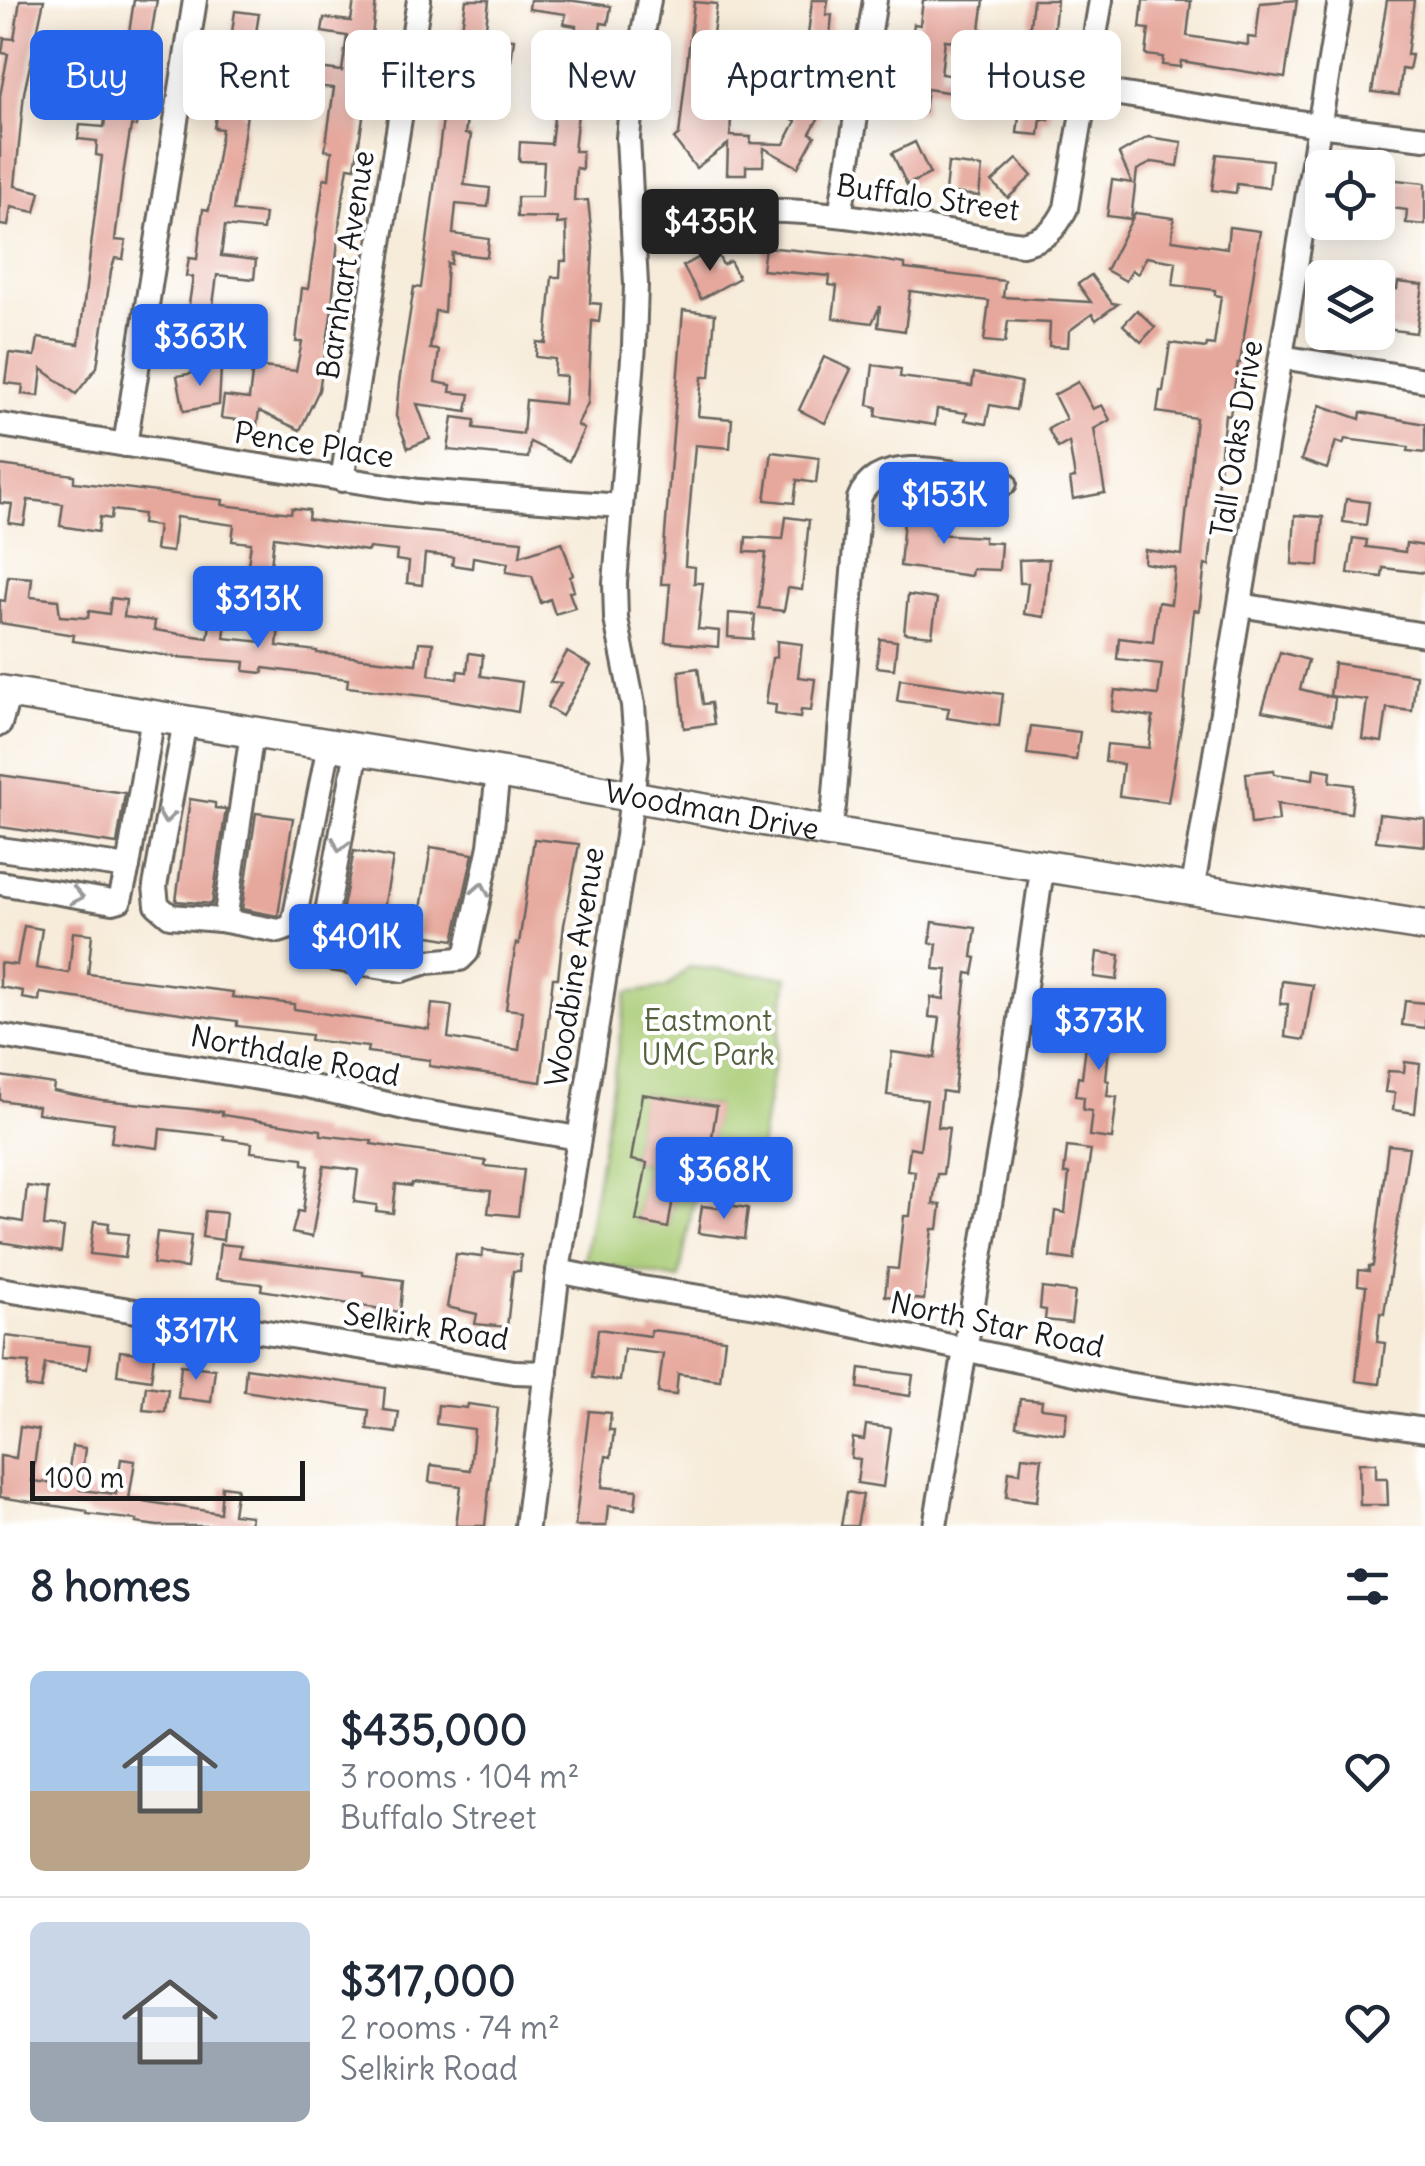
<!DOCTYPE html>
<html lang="en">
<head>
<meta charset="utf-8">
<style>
	body { margin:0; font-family:Delius,sans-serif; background:#f6f6f7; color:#1f2937; height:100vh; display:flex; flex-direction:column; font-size:38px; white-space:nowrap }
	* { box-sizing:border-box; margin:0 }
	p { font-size:32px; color:#747a83 }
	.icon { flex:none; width:55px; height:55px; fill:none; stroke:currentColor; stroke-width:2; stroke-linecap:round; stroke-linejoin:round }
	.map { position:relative; height:1526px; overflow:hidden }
	.side { display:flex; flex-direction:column; background:#fff; flex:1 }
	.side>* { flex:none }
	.top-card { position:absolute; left:30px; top:30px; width:1365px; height:90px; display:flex; gap:20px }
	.tools { position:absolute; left:1305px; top:150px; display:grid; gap:20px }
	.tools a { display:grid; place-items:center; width:90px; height:90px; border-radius:15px; background:#fff; box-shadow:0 5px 25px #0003; font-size:50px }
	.scale { position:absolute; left:30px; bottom:25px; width:275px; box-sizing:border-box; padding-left:10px; border:5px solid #1c1c1c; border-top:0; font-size:28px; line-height:35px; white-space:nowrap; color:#1c1c1c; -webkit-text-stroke:8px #fff; paint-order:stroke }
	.price { position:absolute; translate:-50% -85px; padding:0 22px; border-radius:10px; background:#2563eb; color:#fff; font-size:32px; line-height:65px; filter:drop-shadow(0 2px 5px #0008) }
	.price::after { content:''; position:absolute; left:50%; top:60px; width:30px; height:22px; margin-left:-15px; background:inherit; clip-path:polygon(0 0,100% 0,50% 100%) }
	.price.on { background:#222; color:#fff }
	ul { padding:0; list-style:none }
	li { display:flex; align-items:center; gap:30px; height:250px; padding:0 30px }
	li+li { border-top:2px solid #e0e1e3 }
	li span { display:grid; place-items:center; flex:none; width:280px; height:200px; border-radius:15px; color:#555 }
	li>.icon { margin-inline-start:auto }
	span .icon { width:120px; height:120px; fill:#fffc; stroke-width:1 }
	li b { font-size:42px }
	h2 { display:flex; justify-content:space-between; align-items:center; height:120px; padding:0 30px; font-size:42px }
	.pill { padding:0 35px; border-radius:15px; background:#fff; box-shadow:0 5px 25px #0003; font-size:35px; line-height:90px }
	.pill.on { background:#2563eb; color:#fff }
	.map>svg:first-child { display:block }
</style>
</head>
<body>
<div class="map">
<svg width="1425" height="1526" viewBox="0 0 1425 1526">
	<rect width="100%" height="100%" fill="#fff"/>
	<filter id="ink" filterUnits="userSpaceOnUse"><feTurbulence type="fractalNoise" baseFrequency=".01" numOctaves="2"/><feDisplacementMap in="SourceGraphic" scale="20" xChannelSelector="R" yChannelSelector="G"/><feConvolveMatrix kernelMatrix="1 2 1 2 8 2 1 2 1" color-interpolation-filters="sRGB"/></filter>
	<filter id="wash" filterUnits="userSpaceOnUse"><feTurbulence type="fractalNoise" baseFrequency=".0048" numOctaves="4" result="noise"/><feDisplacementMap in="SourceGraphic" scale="40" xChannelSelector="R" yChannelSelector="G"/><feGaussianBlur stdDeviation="2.25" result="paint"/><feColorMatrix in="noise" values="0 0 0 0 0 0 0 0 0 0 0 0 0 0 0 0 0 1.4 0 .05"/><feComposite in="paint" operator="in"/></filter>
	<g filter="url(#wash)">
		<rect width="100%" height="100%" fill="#f7ecda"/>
		<path fill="#a8cb73" stroke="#627448" stroke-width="2.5" d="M689,967L788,977L755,1179L706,1173L716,1106L643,1094L631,1160L647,1164L636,1221L668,1226L679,1168L699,1172L679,1279L584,1261L627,993L667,987Z"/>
		<g id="blocks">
			<g fill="#e6a79c">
				<path d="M20,0H44L24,93L15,186L40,192L35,212L11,207L8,226L0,225V96L8,54L2,53L4,38L14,39Z"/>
				<path d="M134,0H157L136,126H131L123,175L115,240L126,241L123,259L115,258L111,271L97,367L76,394L42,369L39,396L22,394L23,385L5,383L9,353L35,356L38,338L79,344L102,156L96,155L97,141L78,139L80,125L104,127L110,79H122Z"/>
				<path d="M354,0H376L363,117L355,168L348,167L340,217L331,316L319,390L300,430L259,411L256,431L237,429L238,420L221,418L224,396L249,399L253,366L296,371L302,342H296L302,288L308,289L324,178L329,179L332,151L325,150L334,88L315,86L317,68L342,71L347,36L322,32L324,18L351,21Z"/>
				<path d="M466,0H489L485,36L514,39L511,61L481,57L477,85L502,88L500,107L469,103L465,134L471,135L464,185L490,188L488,207L456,204L453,234L489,239L487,257L452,253L451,264L447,263L444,312L435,311L430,349L439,350L435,382L451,385L450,392L470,394L467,411L417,404L430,439L408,448L396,416L399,383L414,287L421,288L447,88H453Z"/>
				<path d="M530,0H567L611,6L608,24L601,23L592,90L568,87L576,26L564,24L566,14L529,9Z"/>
				<path d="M812,0H828L826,15H832L827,66H830L828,80H824L819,117L810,133L815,136L798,167L764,148L763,166H746V174H727L728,144L696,168L674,139L679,135L694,2L717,4L710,56L718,57L712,101L732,102L730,136L751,137L750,143L784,144L796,121L791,118L798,106L802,70L769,67L771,49L806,53Z"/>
				<path d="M923,0H984L978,44L945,40L941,74L969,78L966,95L927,89L924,112L901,109L914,24L920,25Z"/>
				<path d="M1033,0H1057L1046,100L1052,101L1049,120L1041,119L1039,135L1017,133L1023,83L989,81L991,59L1019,61L1022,41L1028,42Z"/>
				<path d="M1143,0L1191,1L1187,36L1248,45V37L1256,38L1260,3L1297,0L1285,78L1181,61L1180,67L1162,65L1163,57L1146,55L1149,29L1140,28Z"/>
				<path d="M1387,0H1414L1407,55H1412L1409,70L1402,69L1399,95L1372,92Z"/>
				<path d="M235,11L259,14L243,113L247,114L233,211L265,214L263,230L225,226L221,256L256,260L254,279L217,275L213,305L241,308L239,326L209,323L206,348L183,345L193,277L186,276L189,258L197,259L203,209L209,210L222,129L214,128L217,110H221Z"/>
				<path d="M556,100L579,103L574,151H582V169L576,168L574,201L588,200L593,247L590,303L601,304L599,322L592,321L588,403L577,425L584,429L569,461L530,442L528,458L448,450L453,417L475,420L474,428L523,434L526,400L564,404L566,376L554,375L555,359L536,357L537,342L546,343L552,277H560L561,261H567L566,223L557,224V218L517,217V197H542L544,162L519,161L520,142L551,144Z"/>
				<path d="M1148,137L1182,142L1178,166L1153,162L1137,170L1131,219L1107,216L1112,180L1132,183L1119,154Z"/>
				<path d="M915,142L930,174L907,185L892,153Z"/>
				<path d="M1217,154L1272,160L1269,188L1237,184L1236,193L1212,190Z"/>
				<path d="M1017,159L1032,176L1008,198L992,182Z"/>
				<path d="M948,163L982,167L979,196L945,192Z"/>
				<path d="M1378,178L1425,183V225L1406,223L1407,210L1378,206Z"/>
				<path d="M1135,213L1174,218L1172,240L1227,248L1229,227L1260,231L1240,363H1238L1230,415L1225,414L1209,566L1205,565L1199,611L1194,610L1183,715L1168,802L1119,796L1123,764L1105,762L1107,744L1149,748L1153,717L1112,711L1115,690L1158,695L1162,664L1117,659L1119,638L1153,642L1158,602L1171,604L1175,568L1144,563L1145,550L1182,555L1196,418L1157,412L1160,391H1163L1170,343L1206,348L1207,344L1214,345L1221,296L1215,295V290L1173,285L1176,262L1146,257L1138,274L1132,270L1126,281L1106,270Z"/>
				<path d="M765,247L855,256L905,264V269L1005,281L1003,297L1091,302L1078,284L1091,275L1112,303L1118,304L1096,320L1092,314L1069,331L1068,347L1049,346L1050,323L1008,321L1005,343L984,341L989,301L910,291L905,331L878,327L880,306L872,323L833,318L837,286L829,285L830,276L762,270Z"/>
				<path d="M715,249L723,265L730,261L739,278L701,299L683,266Z"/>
				<path d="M1398,282L1423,285L1416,333L1378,328L1382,287L1397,289Z"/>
				<path d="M683,310L715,314L710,377H702L698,416L732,419L730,448L695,445L686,551L685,566L695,567L694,583H703L698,629L719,631L718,647L665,642L670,584H661Z"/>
				<path d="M1137,310L1155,327L1141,342L1123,325Z"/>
				<path d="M824,357L851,369L825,423L799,410Z"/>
				<path d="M873,365L901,369L900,377L972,386L974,373L1021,382L1016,410L990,405L986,424L965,420L967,413L937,409L935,425L876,416L877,407L868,405Z"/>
				<path d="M221,368L219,405L184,411L177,376Z"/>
				<path d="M1078,382L1093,409L1102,405L1110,420L1094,429L1105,493L1073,499L1070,479L1075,478L1069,442L1058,448L1048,429L1066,419L1054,395Z"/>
				<path d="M1320,405L1360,419L1361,412L1425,424V453L1408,451L1409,447L1345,439L1343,444L1336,441L1327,469L1301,460Z"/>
				<path d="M772,452L819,458L816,483L797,480L794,503L765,500Z"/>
				<path d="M0,465L74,475V482L223,500L222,505L291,513L292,508L309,510L308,519L327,522L522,541L520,556L562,542L573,575L570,577L574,591L569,592L575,608L555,614L550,599L541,603L532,576L506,572L508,563L473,557L472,568L452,565L453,557L425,554L422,585L407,583L409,562L396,560L397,551L369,548L368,551L274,537L270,575L247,572L251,543L232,541L234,525L176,517L172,552L155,550L158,526L142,524L143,514L112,510L111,519L100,517L98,532L60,526L63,504L28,500L24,525L9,523L12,504L0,503Z"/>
				<path d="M1346,499L1369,502L1366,525L1343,522Z"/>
				<path d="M905,508L937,511L935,534L984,537V542L1001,543L999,570L972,569L971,576L900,566Z"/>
				<path d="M1295,515L1323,517L1319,566L1292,564Z"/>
				<path d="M786,517L809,520L802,590L788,588L784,611L759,608L766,553L745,552L746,537L783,539Z"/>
				<path d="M1353,538L1367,540L1366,547L1405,552L1406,543L1425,546V573L1383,568L1382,577L1348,573Z"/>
				<path d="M1049,559L1044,617L1024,614L1028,583H1020L1019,560Z"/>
				<path d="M8,576L32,578L30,597L58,600L60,616L88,618L89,611L109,614L111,598L126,600L124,617L155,621L154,630L208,638L212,610L227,612L224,638L262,642L266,603L281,605L277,646L317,651V653L416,664L419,642L433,643L429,675L457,679L458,671L467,672L469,653L483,655L481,676L522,682L518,712L432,697L347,687L348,679L263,668V673L244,671L245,662L176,657L73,641L74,635L0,623V600L5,601Z"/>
				<path d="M908,595L937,599L932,636L904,633Z"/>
				<path d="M729,613L755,615L753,639L728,637Z"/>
				<path d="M880,639L897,641L894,669L876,667Z"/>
				<path d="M777,641L802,644L798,677L815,679L811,711L801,710L800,718L775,714L776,705L766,704L772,658L777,657Z"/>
				<path d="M567,652L591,666L562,716L547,707L561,683L550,682Z"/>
				<path d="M1280,652L1308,660L1300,689L1335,698L1332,724L1262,711Z"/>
				<path d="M1334,663L1416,675L1412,711L1387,708L1382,742L1362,739L1367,700L1330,696Z"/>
				<path d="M698,668L703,704L711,703L714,724L684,728L679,671Z"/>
				<path d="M900,679L1003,694L999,726L947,718L949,708L897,701Z"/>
				<path d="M1031,726L1080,732L1076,760L1027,754Z"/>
				<path d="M1314,768L1331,771L1330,782L1354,785L1351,813L1277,804L1279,821L1251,824L1246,773L1274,770V774L1313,779Z"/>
				<path d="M0,775L125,793L117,844L0,827Z"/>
				<path d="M190,799L215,803V808L226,809L212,904L176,901Z"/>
				<path d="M256,813L293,818L278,916L242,909Z"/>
				<path d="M1379,814L1425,819V846L1376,841Z"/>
				<path d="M534,839L579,844L564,925L558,978H553L541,1082L429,1066L430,1060L367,1052L368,1047L310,1040L311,1035L237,1026V1021L40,993L39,1001L22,998L23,991L0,987V963L17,965L24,926L42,929L36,968L69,973L73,932L92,934L88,974L233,992L232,997L294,1004V1009L429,1029L432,1004L452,1006L448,1038L519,1050L523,1011L506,1009L516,943L519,944Z"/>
				<path d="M431,847L473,854L454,940L417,934Z"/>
				<path d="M354,851L393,858L377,947L337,939Z"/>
				<path d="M933,922L976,928L972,957L976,958L973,974L967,973L954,1093L942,1091L938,1127L949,1128L943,1174H937L933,1204L941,1205L938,1229H932L924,1300L885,1296L888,1268L898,1269L904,1216H910L915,1171L907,1170L910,1147L920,1149L927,1100L887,1095L892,1052L935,1058L940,1018L929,1017L931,997L944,999L947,970L934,969L937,944L930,943Z"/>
				<path d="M1097,952L1120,955L1117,980L1094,977Z"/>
				<path d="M1282,981L1313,985L1304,1040L1285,1037L1288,1004H1280Z"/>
				<path d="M1405,1001L1425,1003V1028L1402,1025Z"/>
				<path d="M1095,1013L1122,1015L1118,1047L1109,1046L1106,1080L1109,1081L1107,1096L1117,1097L1112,1139L1089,1136L1092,1111L1083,1110L1084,1097L1075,1096L1078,1077L1082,1078L1086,1045H1080L1082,1025L1094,1026Z"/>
				<path d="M1405,1062L1420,1064L1415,1113L1393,1110L1395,1093L1385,1092L1388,1071L1404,1072Z"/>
				<path d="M0,1076L54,1084L53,1091L102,1100L222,1112V1115L321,1130V1135L372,1141L371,1144L486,1161L485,1166L524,1170L518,1216L488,1213L491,1191L412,1183L411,1186L396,1184L393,1213L376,1211L377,1205L354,1202L358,1170L324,1166L312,1237L292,1233L298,1211L303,1212L309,1165L303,1164V1158L251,1152L252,1143L224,1139V1136L160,1129L158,1148L111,1142L114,1123L37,1113L38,1106L0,1100Z"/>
				<path d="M642,1094L717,1106L706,1173L678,1168L668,1228L636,1221L647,1163L631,1160Z"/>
				<path d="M1388,1145L1409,1147L1384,1314L1380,1313L1377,1342L1385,1343L1380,1384L1356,1381L1366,1286L1358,1285L1359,1270L1369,1271V1266H1373Z"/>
				<path d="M1067,1147L1091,1150L1074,1260L1050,1257L1055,1211L1065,1213L1069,1174H1064Z"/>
				<path d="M27,1186L48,1189L44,1226L64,1228L61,1252L0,1242V1218L23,1222Z"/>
				<path d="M727,1205L748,1208L744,1239L698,1233L702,1206L727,1209Z"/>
				<path d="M205,1211L226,1213L223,1240L202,1237Z"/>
				<path d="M94,1221L109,1223L108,1232L128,1234L125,1258L90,1254Z"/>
				<path d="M157,1232L191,1236L187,1268L153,1264Z"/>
				<path d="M220,1244L241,1246L239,1257L363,1272V1275L403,1280L400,1312L261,1290L262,1284L216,1279Z"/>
				<path d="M483,1250L521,1255L520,1271H513L507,1327L475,1324L477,1314L447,1307L456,1254L482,1257Z"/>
				<path d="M1042,1288L1075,1292L1071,1323L1045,1320L1046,1310L1040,1309Z"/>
				<path d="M598,1329L650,1336L651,1330L725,1339L720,1380L678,1374L676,1395L658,1393L663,1354L624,1349L620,1381L592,1378Z"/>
				<path d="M6,1336L90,1346L87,1369L45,1364L41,1389L26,1387L29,1363L4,1361Z"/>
				<path d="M120,1351L154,1355L151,1380L117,1375Z"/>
				<path d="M181,1365L215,1369L211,1402L178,1398Z"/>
				<path d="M246,1368L385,1388L383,1410L399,1412L396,1433L367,1429L369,1410L244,1391Z"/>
				<path d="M860,1368L913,1375L910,1396L858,1388Z"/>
				<path d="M146,1386L168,1389L165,1412L143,1410Z"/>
				<path d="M1020,1399L1042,1401L1041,1408L1067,1411L1064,1434L1016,1426Z"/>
				<path d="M468,1404L498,1408L485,1526H456L461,1486L429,1482L431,1465L470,1470L474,1429L436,1424L438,1405L467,1408Z"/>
				<path d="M589,1411L611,1413L609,1430H614L611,1457L606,1456L602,1487L637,1490L635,1509L608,1506L606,1526H575Z"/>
				<path d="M866,1425L891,1428L883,1487L857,1483L860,1459L851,1458L853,1438L864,1440Z"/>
				<path d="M20,1427L39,1430L32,1481L67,1485L72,1446L85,1448L80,1490L116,1494L121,1459L135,1461L129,1499L220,1513L222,1486L237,1488L233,1514L251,1516L250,1526H158L136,1523L137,1520L87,1514V1511L0,1497V1456L16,1458Z"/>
				<path d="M1022,1456L1042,1458L1037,1501L1006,1497L1009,1471L1020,1473Z"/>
				<path d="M1359,1463H1376V1478H1387L1388,1505H1360Z"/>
				<path d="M847,1492L863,1495L857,1526H841Z"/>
			</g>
		</g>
	</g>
	<g filter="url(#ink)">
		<use href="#blocks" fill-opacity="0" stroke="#69655e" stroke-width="2.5"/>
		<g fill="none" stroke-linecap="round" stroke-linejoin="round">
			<defs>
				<g id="minor">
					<path d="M1087,89L1318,125L1425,138"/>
					<path d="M840,215L875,0"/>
					<path d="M632,216C683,213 734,209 785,211C863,214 944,233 1022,244C1045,239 1056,230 1066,208L1101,0"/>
					<path d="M1281,357L1425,380"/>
					<path d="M0,425L419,491L621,506"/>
					<path d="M125,445L195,0"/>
					<path d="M342,480L419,0"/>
					<path d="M1240,605L1425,635"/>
					<path d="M185,721L155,886L157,905L170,916L220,920L226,914L252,732"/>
					<path d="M0,724L9,693"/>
					<path d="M357,750L322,939L324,954L335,959L402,970L427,962L460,959L467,952L490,846L498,772"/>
					<path d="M829,832L834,806L859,499C878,448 964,476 1005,483"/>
					<path d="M0,849L128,867L153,716"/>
					<path d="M0,883L113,902L120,900L128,867"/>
					<path d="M1193,887L1340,0"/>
					<path d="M220,920L279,931L293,926L329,745"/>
					<path d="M0,1036L308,1086L418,1111L578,1138"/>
					<path d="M558,1271L642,1288L783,1310L1126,1384L1425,1430"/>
					<path d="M0,1289L514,1372L546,1373"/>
					<path d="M527,1526L558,1271L627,836L637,757L633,705L616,619L615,583L634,346L636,284L628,138L632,95L649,0"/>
					<path d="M935,1526L1011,1081L1043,863"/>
				</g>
				<g id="major">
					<path id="s1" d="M0,691L498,772L829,832L1425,926"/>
				</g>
			</defs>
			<use href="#minor" stroke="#69655e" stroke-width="28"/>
			<use href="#major" stroke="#69655e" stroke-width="35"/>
			<use href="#minor" stroke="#fff" stroke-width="22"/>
			<use href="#major" stroke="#fff" stroke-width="30"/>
		</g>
		<defs><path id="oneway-chevron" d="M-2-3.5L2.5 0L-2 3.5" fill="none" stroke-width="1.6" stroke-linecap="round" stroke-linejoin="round" transform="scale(2.5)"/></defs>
		<g stroke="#999">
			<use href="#oneway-chevron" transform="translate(166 817) rotate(98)"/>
			<use href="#oneway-chevron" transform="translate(340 845) rotate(104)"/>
			<use href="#oneway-chevron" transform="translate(481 889) rotate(-79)"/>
			<use href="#oneway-chevron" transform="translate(77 896) rotate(10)"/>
		</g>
	</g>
	<g text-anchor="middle" stroke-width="8" stroke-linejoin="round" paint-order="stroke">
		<g font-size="30" fill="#1c1c1c" stroke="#fff">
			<text transform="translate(928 198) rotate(8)" y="10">Buffalo Street</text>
			<text transform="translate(346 265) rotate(-81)" y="10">Barnhart Avenue</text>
			<text transform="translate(1237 439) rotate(-81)" y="10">Tall Oaks Drive</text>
			<text transform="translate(314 445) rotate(9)" y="10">Pence Place</text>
			<text dy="10" stroke="none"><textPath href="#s1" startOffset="722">Woodman Drive</textPath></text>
			<text transform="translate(575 967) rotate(-81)" y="10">Woodbine Avenue</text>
			<text transform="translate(295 1056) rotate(11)" y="10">Northdale Road</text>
			<text transform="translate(997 1325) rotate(12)" y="10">North Star Road</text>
			<text transform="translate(426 1327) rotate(9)" y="10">Selkirk Road</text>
		</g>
		<g font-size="30" fill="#54623f" stroke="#fff">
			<text x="708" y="1031">Eastmont<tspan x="708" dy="34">UMC Park</tspan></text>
		</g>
	</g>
</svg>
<div class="tools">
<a><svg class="icon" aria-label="locate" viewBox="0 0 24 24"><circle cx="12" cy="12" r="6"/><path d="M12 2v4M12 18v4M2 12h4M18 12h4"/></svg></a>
<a><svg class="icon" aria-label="layers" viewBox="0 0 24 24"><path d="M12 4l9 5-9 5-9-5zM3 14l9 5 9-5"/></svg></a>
</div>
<div class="scale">100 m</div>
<b class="price on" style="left:710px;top:274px">$435K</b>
<b class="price" style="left:200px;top:389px">$363K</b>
<b class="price" style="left:944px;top:547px">$153K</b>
<b class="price" style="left:258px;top:651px">$313K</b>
<b class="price" style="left:356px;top:989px">$401K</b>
<b class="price" style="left:1099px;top:1073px">$373K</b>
<b class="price" style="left:724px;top:1222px">$368K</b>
<b class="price" style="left:196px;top:1383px">$317K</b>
<div class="top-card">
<a class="pill on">Buy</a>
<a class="pill">Rent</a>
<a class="pill">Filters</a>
<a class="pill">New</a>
<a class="pill">Apartment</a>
<a class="pill">House</a>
</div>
</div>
<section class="side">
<h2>8 homes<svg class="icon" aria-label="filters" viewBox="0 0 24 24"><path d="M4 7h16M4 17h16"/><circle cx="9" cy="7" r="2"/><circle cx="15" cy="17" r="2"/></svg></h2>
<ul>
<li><span style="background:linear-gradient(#a9c7e8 60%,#b9a48a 0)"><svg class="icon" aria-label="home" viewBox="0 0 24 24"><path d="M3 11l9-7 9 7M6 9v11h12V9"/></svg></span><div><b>$435,000</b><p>3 rooms · 104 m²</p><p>Buffalo Street</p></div><svg class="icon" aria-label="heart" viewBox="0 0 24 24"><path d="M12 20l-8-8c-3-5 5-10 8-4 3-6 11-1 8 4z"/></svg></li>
<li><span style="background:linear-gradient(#c9d6e8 60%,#9aa5b1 0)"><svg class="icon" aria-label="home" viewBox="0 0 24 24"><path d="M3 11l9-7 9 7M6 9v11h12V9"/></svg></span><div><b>$317,000</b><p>2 rooms · 74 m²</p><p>Selkirk Road</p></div><svg class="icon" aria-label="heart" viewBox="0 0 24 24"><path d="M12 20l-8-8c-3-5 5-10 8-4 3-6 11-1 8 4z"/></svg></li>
</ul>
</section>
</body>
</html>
